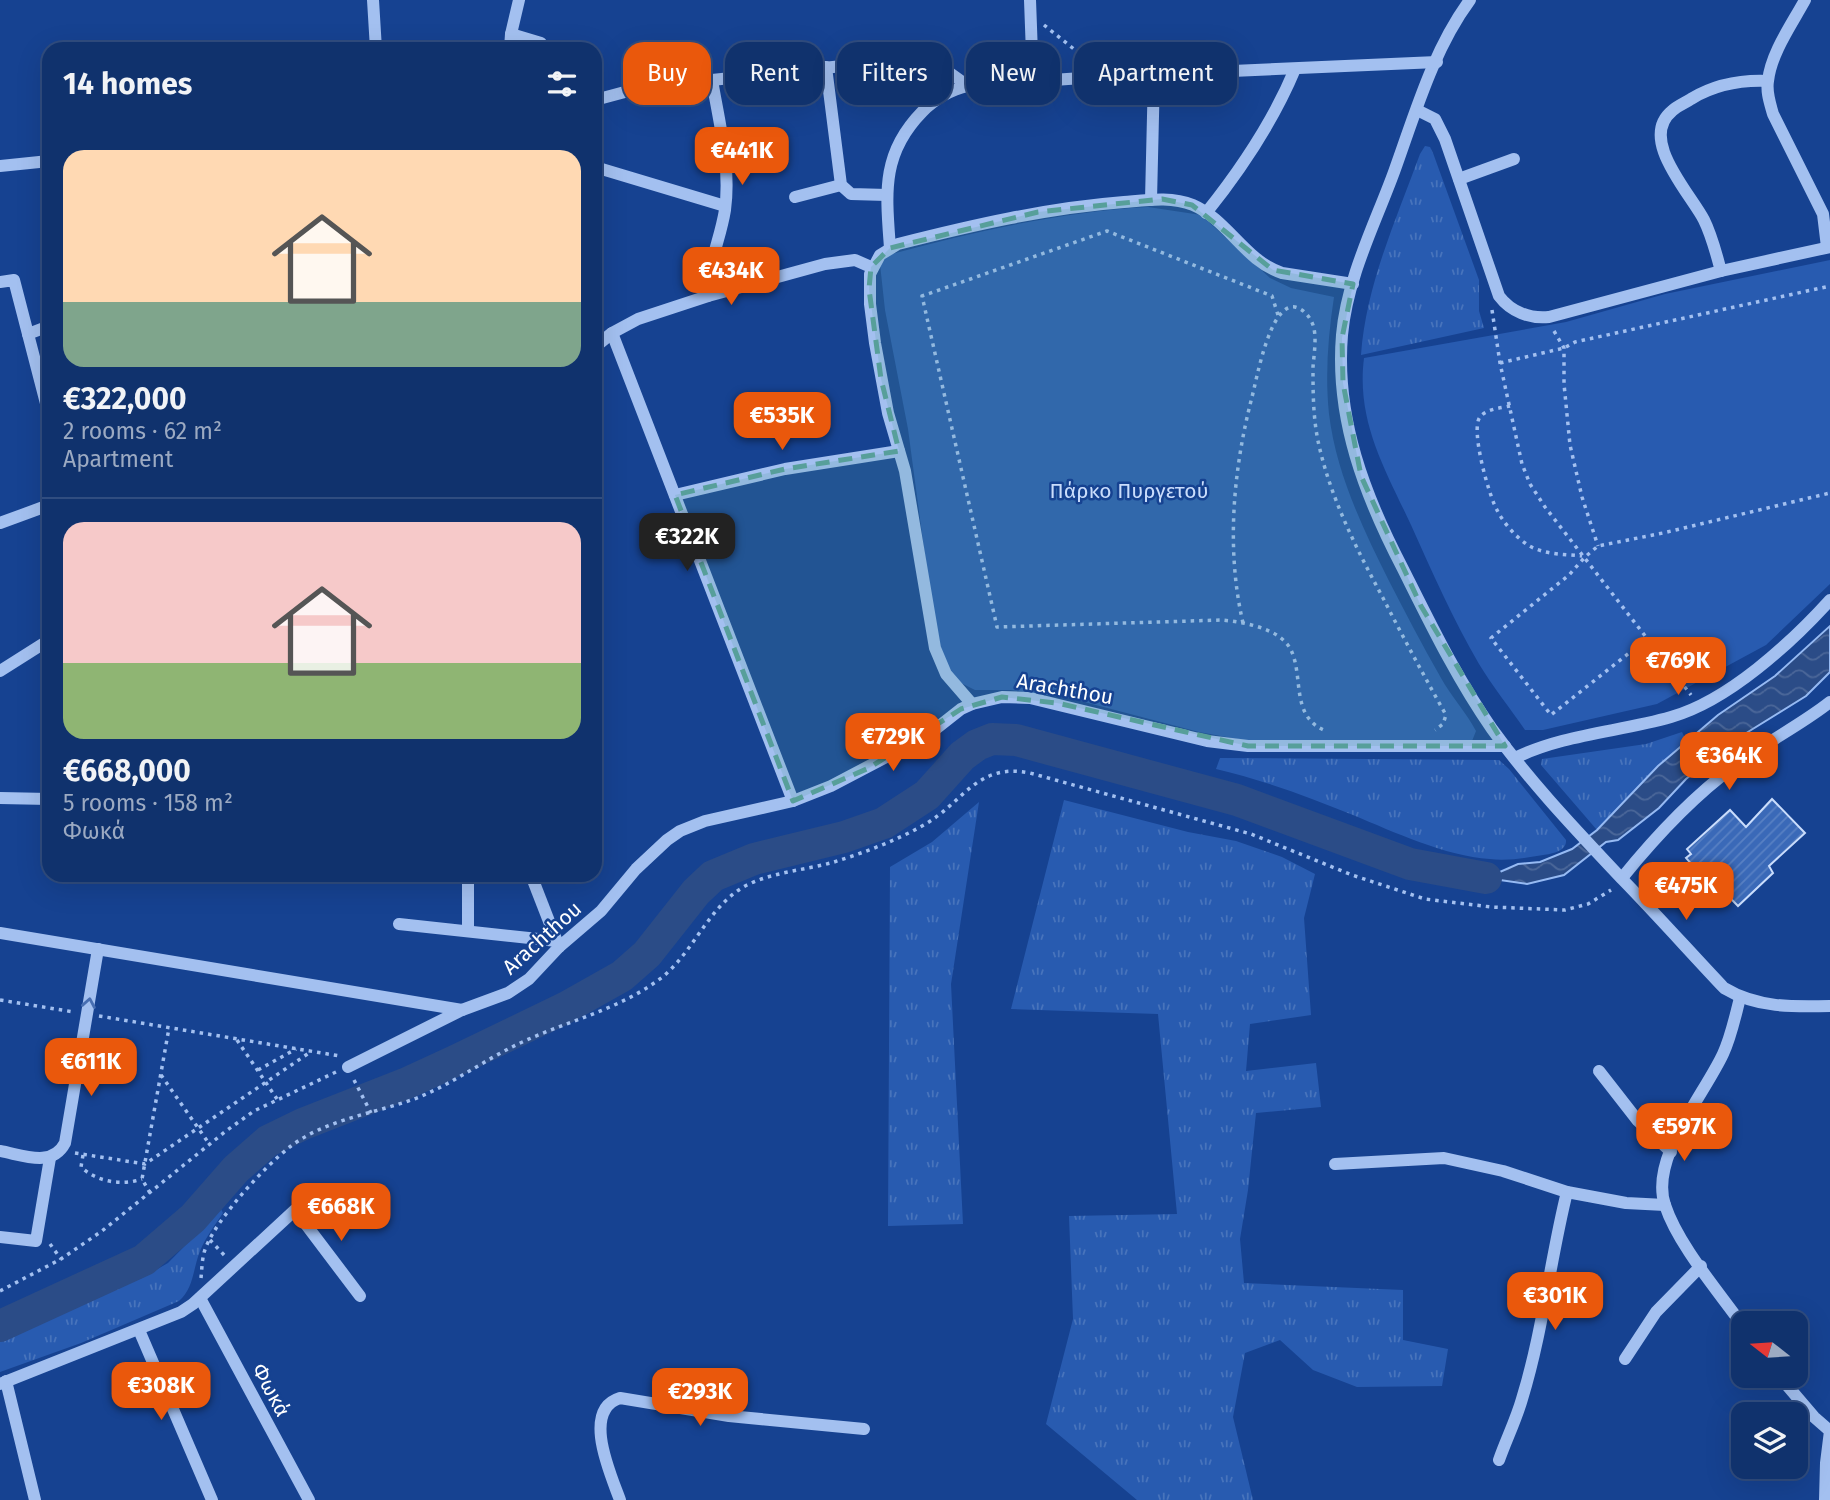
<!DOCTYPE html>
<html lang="en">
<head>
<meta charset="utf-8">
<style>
	body { margin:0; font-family:"Fira Sans",sans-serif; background:#193a72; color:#f1f3f6; height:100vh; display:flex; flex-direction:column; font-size:26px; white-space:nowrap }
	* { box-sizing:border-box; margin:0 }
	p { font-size:23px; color:#9caac2 }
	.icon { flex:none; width:38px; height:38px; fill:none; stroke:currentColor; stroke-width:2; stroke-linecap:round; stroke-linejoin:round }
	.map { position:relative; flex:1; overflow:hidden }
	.side { position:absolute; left:42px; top:42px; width:560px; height:840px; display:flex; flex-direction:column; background:#10326d; border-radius:21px; box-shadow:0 7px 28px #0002,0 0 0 2px #304d80 }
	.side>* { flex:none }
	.hud { position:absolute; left:623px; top:42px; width:665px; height:63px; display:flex; gap:14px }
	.needle { width:46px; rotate:287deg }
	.tools { position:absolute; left:1731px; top:1311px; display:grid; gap:14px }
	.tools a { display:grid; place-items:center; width:77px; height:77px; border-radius:14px; background:#10326d; box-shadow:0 7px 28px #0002,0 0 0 2px #304d80; font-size:35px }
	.price { position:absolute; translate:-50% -60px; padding:0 16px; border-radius:14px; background:#ea580c; color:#fff; font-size:23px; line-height:46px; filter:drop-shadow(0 2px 4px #0008) }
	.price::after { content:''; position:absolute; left:50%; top:42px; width:21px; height:16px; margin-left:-10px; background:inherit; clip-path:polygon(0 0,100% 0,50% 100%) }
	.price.selected { background:#222; color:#fff }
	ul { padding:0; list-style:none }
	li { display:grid; align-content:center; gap:14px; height:371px; padding:0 21px }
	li+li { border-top:2px solid #304d80 }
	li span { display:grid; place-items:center; height:217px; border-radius:21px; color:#555 }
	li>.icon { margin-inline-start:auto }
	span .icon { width:126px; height:126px; fill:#fffc; stroke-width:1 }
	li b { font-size:30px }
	h2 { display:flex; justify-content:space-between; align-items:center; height:84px; padding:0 21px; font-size:30px }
	.tag { padding:0 24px; border-radius:21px; background:#10326d; box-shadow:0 7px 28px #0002,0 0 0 2px #304d80; font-size:24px; line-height:63px }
	.tag.selected { background:#ea580c; color:#fff }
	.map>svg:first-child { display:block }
</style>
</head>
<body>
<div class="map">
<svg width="1830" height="1500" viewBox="0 0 1830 1500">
	<defs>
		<pattern id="grass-tufts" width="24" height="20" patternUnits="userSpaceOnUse" patternTransform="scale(1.75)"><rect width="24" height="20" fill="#285bb0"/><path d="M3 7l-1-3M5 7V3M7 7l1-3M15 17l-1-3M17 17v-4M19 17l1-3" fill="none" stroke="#4874bc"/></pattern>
		<pattern id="water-waves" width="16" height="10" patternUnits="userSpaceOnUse" patternTransform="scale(1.75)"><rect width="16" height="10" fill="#2b4c87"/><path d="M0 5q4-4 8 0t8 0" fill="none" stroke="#4b6799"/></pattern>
		<pattern id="building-hatch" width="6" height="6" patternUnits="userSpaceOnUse" patternTransform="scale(1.75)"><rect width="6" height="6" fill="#3a69b8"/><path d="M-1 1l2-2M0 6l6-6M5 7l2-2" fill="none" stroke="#5880c3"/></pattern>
	</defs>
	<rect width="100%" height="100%" fill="#164291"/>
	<g fill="url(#grass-tufts)">
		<path d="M1425,146L1430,147L1433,153L1479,280V311L1484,328L1361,355C1366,285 1396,220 1420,154Z"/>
		<path d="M1682,732L1687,742L1658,766L1597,830L1541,765L1542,759L1646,744Z"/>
		<path d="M1220,758L1499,760L1509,769L1566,840C1567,851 1552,854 1543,855C1525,858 1507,861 1490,859C1445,856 1394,832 1353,815C1309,797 1263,780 1216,769Z"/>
		<path d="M1064,800L1188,832L1236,841L1282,857L1315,874L1304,918L1311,1015L1250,1024L1246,1071L1316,1063L1321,1107L1256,1113L1248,1190L1240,1239L1244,1283L1403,1290V1340L1448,1349L1442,1386L1357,1387L1313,1370L1280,1340L1245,1353L1233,1417L1253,1500H1137L1046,1424L1073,1319L1069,1216L1177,1214L1158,1014L1011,1009Z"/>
		<path d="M979,802L951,984L963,1224L888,1226L890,867L932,842Z"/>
		<path d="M221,1209L223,1213C215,1225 206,1237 200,1251C193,1268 194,1288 179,1301L81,1343L0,1372V1338L142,1278L168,1263Z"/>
	</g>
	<g fill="#285bb0">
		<path d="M1148,207L1201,215L1270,278L1291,288L1334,297C1328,336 1325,375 1329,414C1336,472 1362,527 1388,579C1405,612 1422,645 1441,678C1451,696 1466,712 1476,731L1472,741L1267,742L1243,740L1199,732L1069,698L1010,690H975L961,683L948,670L935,631L908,429L885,310L880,264L888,255C973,232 1059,212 1148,207Z"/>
		<path d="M1830,260V584L1766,645L1657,704L1543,730H1525C1510,708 1493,687 1479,664C1453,619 1432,572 1411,525C1385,469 1356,421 1364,358L1566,322L1665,294Z"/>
	</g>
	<path fill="url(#water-waves)" stroke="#96baf3" stroke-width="2" d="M1830,626V672L1806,696L1735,740L1686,779L1659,808L1618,840L1606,842L1564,875L1527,884L1486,878L1518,864L1540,862L1572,849L1597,830L1658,766L1718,715L1775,676Z"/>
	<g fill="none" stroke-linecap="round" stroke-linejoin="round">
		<path stroke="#2b4c87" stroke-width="32" d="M0,1326L144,1260L193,1218L236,1169L268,1141L303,1124L405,1084L455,1061L567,1007L622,976L647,954L696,892L713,876L754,859L844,837L884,823L927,795L962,756L977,745L992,739L1016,740L1237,800L1410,864L1486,878"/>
	</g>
	<path fill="url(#building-hatch)" stroke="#caddfc" stroke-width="2" d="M1772,799L1805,833L1769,866L1773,873L1738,906L1703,870L1699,873L1686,858L1691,854L1687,849L1730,810L1746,827Z"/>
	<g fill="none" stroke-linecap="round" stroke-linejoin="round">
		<g stroke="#a3c0f0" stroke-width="3.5" stroke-dasharray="3.5 5" stroke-linecap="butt">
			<path d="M1044,25L1090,62"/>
			<path d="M1492,310L1500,363L1522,464L1530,484L1545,507L1691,695"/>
			<path d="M1278,315L1272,296L1107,231L922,296L997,627L1222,620C1243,622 1280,628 1291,650C1304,677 1290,717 1326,731"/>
			<path d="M1554,331L1564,348V384L1570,445L1582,497L1598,546"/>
			<path d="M1500,363L1564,348L1575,342L1830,286"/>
			<path d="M1510,406C1501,408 1486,409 1480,417C1470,429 1489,496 1497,510C1503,522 1514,535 1525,543C1541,555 1564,554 1582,556"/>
			<path d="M1243,623C1226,550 1233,470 1252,397C1257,378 1270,303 1295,307C1304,309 1310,317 1313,325C1317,337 1314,354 1313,367C1313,392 1313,416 1318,441C1330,497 1356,548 1383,598C1403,637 1424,676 1446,715L1443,724L1435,730"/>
			<path d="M1648,638L1551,715L1491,638L1569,575L1585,557L1598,546L1663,533L1830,493"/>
			<path d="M0,1000L74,1012"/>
			<path d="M99,1016L340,1056"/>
			<path d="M237,1040L277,1099"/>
			<path d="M258,1070L296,1049"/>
			<path d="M161,1075L210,1145"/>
			<path d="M354,1080L371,1113"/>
			<path d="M75,1153L145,1164L309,1053"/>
			<path d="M83,1155L81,1167C97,1182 122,1186 142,1179"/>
			<path d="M150,1193L142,1179L169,1028"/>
			<path d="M210,1240L226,1257"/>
			<path d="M50,1244L61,1259"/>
			<path d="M201,1278C202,1268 202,1256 206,1247C218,1217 265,1166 291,1146C327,1119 373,1114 414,1099C449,1086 480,1063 512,1047C559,1023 614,1012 657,981C693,956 707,906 747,885C773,872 806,870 834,862C863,853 895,841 922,826C963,804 976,762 1030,773L1251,834L1352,875L1425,899L1491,907L1565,910L1588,904L1611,890"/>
			<path d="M0,1291L61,1259L102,1231L226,1131L254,1111L336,1072"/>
		</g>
		<g stroke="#a3c0f0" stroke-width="12">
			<path d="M373,0L376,49"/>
			<path d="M1030,0L1033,81"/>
			<path d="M1470,0C1433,50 1415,114 1394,172C1375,224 1347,278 1342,335C1335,419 1365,496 1403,569C1430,623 1457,679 1492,729C1531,783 1577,831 1623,880C1657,915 1690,952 1724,988C1757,1008 1793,1007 1830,1006"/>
			<path d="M1805,0C1792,24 1771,53 1768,81C1766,92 1770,103 1773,114L1823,214L1827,247"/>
			<path d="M511,34L541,43L544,49"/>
			<path d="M510,49L511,34L519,0"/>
			<path d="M826,67L841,185L851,194L887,195"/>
			<path d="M595,100L662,82L712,80L889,61L936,63L968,86"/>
			<path d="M1417,110L1435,119L1445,139L1499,296C1511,312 1530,319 1549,317L1721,271L1830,247"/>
			<path d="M0,166L49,161"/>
			<path d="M595,167L725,206"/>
			<path d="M1459,179L1514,159"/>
			<path d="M795,197L841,185"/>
			<path d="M1151,200L1154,74"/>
			<path d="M1206,213C1242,168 1273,122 1295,69"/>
			<path d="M890,248C886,193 881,154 922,112C935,99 950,90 968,86L1096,77L1437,62"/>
			<path d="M1721,271C1716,253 1712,236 1704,220C1690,193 1638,139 1672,111C1677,106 1685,103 1691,99C1714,85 1741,80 1767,81"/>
			<path d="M0,282L14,280L49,415"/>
			<path d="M708,296C708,262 720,241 725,210C731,167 719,122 712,80"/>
			<path d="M612,333L793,801"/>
			<path d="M28,334L49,326"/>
			<path d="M595,347L612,333L638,319L708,296L825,264L855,260L871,267"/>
			<path d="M675,495L785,469L899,451"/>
			<path d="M0,523L49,505"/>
			<path d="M0,671L49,640"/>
			<path d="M972,704L946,674L935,648L905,471L888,413L875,343L870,304V274L880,255L898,244C973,225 1047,208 1124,202C1147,200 1171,196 1193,205C1228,220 1245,261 1282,273L1353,284"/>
			<path d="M1515,758C1564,734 1619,732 1671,717C1728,701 1791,643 1830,600"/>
			<path d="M0,798L49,799"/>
			<path d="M531,875L559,947"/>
			<path d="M1622,878C1656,836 1692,797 1736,765C1766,742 1801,725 1830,702"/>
			<path d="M399,924L557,941"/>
			<path d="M468,931V875"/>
			<path d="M0,933L462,1010"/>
			<path d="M1740,998C1735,1017 1731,1037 1723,1054C1704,1095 1649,1159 1665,1205C1678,1245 1719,1292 1743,1326"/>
			<path d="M348,1067L462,1010L508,993L529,979L559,947L601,911L636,869L667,840L680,831L705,821L793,801L831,786L928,735L961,709L972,704L1002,697L1030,698L1207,741L1248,746H1505"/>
			<path d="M1599,1071L1638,1121L1671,1152"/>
			<path d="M0,1151C23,1155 52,1168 65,1143L98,949"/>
			<path d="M1335,1164L1444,1158L1503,1171L1567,1192L1626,1203L1665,1205"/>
			<path d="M0,1237L36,1241L50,1158"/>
			<path d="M200,1298L309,1500"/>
			<path d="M139,1330L212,1500"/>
			<path d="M1625,1359L1656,1312L1701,1266"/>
			<path d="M1779,1376L1814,1417L1830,1431L1826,1463L1825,1500"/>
			<path d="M6,1381L35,1500"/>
			<path d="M0,1384L181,1312L193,1304L295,1210L360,1296"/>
			<path d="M1499,1460C1506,1440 1516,1420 1522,1399C1543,1331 1550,1260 1567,1192"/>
			<path d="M620,1500C611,1475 581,1410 620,1398L729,1416L864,1429"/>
		</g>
	</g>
	<defs><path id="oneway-chevron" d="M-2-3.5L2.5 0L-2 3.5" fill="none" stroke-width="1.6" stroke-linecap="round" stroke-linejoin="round" transform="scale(1.75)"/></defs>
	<use stroke="#476eb2" href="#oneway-chevron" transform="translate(89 1003) rotate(-80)"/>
	<path fill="#579f9a" fill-opacity="0.2" stroke="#579f9a" stroke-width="5" stroke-dasharray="14 9" stroke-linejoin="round" d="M1162,199L1192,205L1273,270L1353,284L1342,338L1343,383L1361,476L1421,606L1505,746H1248L1057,703L1002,697L961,709L869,768L793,801L675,495L785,469L899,451L881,379L869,289L871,267L890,248L1038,212Z"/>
	<g text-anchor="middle" stroke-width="5" stroke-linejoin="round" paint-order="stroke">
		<g font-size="21" fill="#caddfc" stroke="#164291">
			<text x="1129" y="498">Πάρκο Πυργετού</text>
		</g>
		<g font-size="21" fill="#fff" stroke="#164291">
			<text transform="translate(1065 689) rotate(10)" y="7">Arachthou</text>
			<text transform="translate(542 938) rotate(-42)" y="7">Arachthou</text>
			<text transform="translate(271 1390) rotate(62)" y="7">Φωκά</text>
		</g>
	</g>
</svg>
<div class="tools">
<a><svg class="needle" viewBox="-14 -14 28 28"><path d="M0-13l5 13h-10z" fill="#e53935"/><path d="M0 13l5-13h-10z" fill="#9caac2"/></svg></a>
<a><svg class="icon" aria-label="layers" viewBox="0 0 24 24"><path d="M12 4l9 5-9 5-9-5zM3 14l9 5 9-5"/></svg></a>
</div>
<b class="price" style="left:742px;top:187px">€441K</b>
<b class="price" style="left:731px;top:307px">€434K</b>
<b class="price" style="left:782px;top:452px">€535K</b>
<b class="price selected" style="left:687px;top:573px">€322K</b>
<b class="price" style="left:1678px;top:697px">€769K</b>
<b class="price" style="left:893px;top:773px">€729K</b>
<b class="price" style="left:1729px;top:792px">€364K</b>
<b class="price" style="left:1686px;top:922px">€475K</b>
<b class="price" style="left:91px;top:1098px">€611K</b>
<b class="price" style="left:1684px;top:1163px">€597K</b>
<b class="price" style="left:341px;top:1243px">€668K</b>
<b class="price" style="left:1555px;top:1332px">€301K</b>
<b class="price" style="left:161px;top:1422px">€308K</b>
<b class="price" style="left:700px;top:1428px">€293K</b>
<div class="hud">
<a class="tag selected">Buy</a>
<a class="tag">Rent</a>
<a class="tag">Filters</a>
<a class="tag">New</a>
<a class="tag">Apartment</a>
</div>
<section class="side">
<h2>14 homes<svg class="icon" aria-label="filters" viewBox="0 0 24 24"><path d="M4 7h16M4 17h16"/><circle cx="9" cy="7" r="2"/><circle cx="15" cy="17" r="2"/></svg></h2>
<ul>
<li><span style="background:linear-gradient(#ffd9b3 70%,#7fa58c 0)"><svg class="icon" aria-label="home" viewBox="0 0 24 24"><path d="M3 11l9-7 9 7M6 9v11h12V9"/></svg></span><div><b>€322,000</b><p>2 rooms · 62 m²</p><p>Apartment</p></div></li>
<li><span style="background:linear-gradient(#f6c9c9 65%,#8fb573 0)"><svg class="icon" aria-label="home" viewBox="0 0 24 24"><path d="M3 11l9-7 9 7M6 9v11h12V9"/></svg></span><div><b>€668,000</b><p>5 rooms · 158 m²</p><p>Φωκά</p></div></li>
</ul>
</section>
</div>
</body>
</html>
